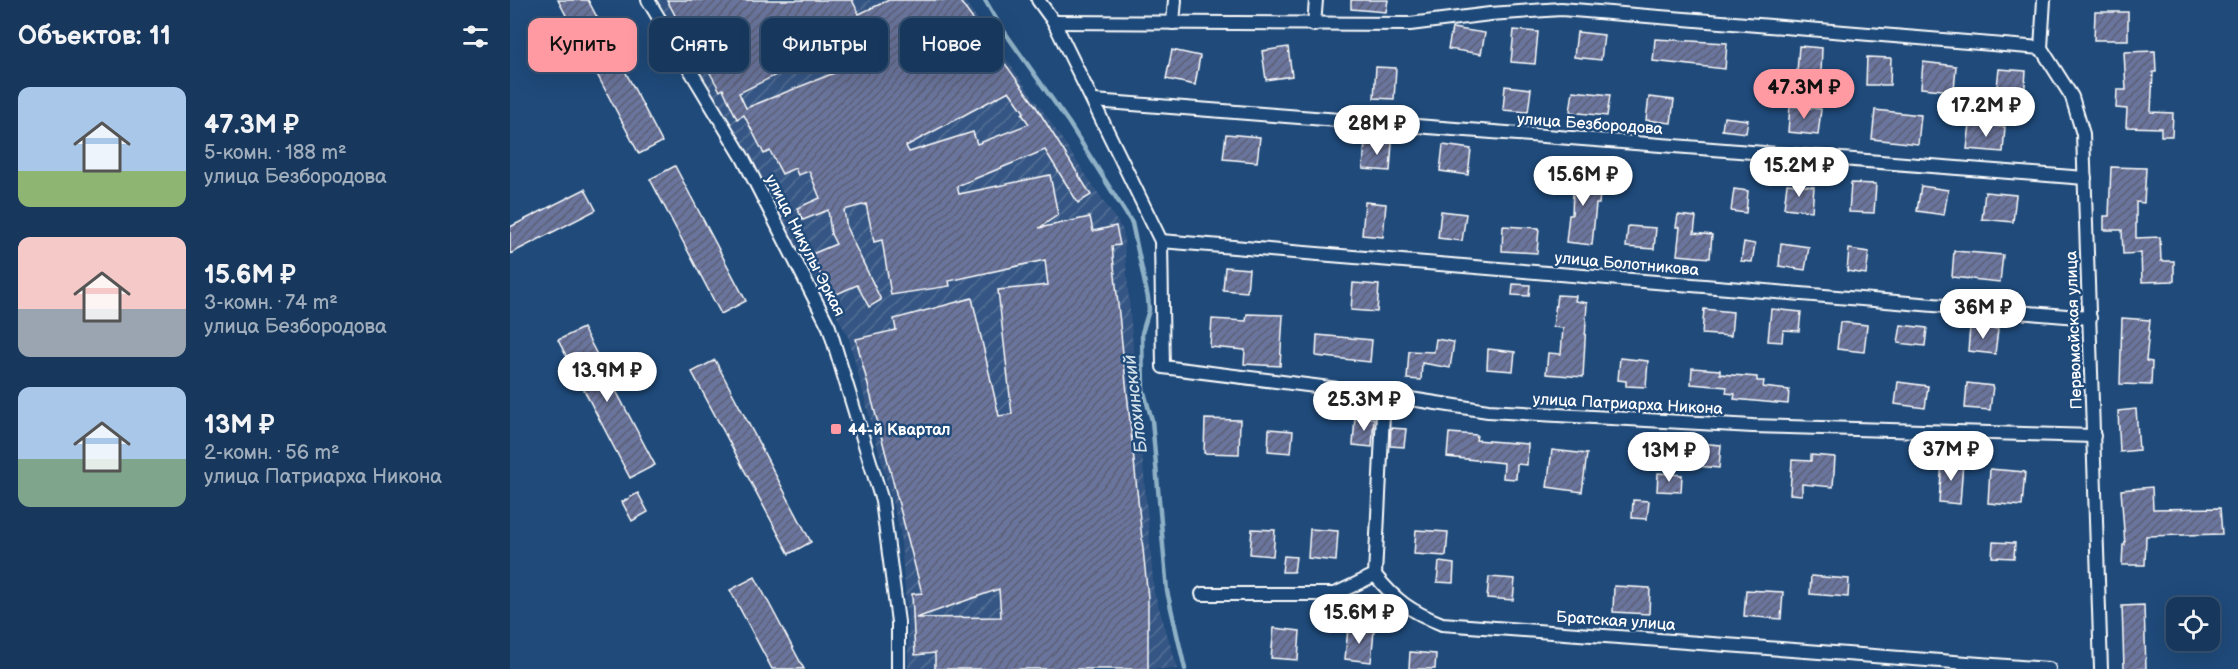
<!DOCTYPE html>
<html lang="ru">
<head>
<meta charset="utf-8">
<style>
	body { margin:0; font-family:"Balsamiq Sans",sans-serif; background:#244365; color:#f1f3f6; height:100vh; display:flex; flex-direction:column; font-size:22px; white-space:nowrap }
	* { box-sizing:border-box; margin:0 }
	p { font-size:20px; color:#9eacbb }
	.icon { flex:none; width:33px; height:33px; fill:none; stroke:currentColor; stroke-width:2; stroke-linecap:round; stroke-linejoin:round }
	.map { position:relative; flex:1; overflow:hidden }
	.panel { display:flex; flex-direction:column; background:#17385c; width:510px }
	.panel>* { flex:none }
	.hud { position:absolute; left:18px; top:18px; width:570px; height:54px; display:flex; gap:12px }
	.fabs { position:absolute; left:1656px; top:597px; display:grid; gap:12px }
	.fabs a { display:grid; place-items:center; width:54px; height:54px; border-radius:12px; background:#17385c; box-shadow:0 6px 24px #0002,0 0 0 2px #365272; font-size:30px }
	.price { position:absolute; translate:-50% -51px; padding:0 14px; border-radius:21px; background:#fff; color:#222; font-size:20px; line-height:39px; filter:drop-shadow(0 2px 3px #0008) }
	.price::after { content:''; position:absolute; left:50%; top:36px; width:18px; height:14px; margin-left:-9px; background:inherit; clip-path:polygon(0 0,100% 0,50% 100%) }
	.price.active { background:#ff9aa2; color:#111 }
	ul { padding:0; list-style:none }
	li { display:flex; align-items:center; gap:18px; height:150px; padding:0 18px }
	li span { display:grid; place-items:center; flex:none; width:168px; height:120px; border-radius:12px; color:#555 }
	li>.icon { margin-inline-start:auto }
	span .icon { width:72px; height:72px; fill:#fffc; stroke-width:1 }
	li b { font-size:26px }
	h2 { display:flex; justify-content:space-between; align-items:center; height:72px; padding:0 18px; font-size:26px }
	.chip { padding:0 21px; border-radius:12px; background:#17385c; box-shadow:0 6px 24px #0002,0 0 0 2px #365272; font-size:21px; line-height:54px }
	.chip.active { background:#ff9aa2; color:#111 }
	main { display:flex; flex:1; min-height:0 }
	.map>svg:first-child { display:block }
</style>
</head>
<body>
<main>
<section class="panel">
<h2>Объектов: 11<svg class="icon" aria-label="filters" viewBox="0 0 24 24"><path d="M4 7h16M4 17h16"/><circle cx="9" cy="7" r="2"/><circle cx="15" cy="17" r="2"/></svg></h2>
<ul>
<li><span style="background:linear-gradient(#a9c7e8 70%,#8fb573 0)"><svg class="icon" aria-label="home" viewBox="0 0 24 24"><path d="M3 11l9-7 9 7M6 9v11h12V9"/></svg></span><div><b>47.3M ₽</b><p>5-комн. · 188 m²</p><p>улица Безбородова</p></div></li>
<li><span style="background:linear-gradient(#f6c9c9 60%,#9aa5b1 0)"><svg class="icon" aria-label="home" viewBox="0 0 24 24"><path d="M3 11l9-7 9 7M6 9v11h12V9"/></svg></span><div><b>15.6M ₽</b><p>3-комн. · 74 m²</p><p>улица Безбородова</p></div></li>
<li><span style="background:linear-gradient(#a9c7e8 60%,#7fa58c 0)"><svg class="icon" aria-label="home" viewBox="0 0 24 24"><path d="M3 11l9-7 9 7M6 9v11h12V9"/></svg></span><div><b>13M ₽</b><p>2-комн. · 56 m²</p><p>улица Патриарха Никона</p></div></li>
</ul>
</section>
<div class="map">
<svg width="1728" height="669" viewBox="0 0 1728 669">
	<defs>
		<pattern id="industrial-furrows" width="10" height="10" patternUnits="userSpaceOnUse" patternTransform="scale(1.5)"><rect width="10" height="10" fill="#365784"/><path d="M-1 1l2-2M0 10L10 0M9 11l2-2" fill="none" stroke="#547096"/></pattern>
		<pattern id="building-hatch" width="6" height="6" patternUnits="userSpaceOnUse" patternTransform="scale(1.5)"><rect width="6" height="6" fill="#6a749d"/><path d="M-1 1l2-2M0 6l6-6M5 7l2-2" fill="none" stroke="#5b6074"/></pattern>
	</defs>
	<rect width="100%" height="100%" fill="#1f4a7a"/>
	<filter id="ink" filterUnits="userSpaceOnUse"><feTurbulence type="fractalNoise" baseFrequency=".0167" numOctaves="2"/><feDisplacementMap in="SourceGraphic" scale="12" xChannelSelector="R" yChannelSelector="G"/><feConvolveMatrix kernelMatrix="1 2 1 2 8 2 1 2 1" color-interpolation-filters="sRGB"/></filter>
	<g filter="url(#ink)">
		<path fill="url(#industrial-furrows)" d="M148,0H454L531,108L613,230L644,592L668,669H398V625L390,531L338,336Z"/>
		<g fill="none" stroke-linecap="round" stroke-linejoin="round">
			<path stroke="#8fb1c6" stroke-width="4.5" d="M475,0L489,24L559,123L622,223L638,298L639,310L632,333L633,389L642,420L657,591L675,669"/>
		</g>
		<g fill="url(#building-hatch)" stroke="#fff" stroke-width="1.5" fill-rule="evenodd">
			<path d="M48,0H78L152,142L129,154Z"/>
			<path d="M157,0H342L349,14L379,0H449L525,105L581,195L568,203L535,150L447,186L449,194L540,175L548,215L529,228L580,217L583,231L606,226L610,245L602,246L638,598V669H425V653L405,655L402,594L412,593L346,339L386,330L384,319L462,298L489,416L502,414L488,290L538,285L535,260L439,281L440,286L381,295L372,240L364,242L356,204L334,210L337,229L371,300L359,307L347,285L320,297L302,254L326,244L321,234L318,210L293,220L287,208L310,198L299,171L288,175L285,168L272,174L260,151L254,154L234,115L227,119L213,89L210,91L195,64L192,66ZM351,34L362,58L236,108L229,93ZM499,91L514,112L512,114L519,124L467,144L463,132L399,152L396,146ZM489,589L491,617L406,618Z"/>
			<path d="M841,0H878L876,12L841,9Z"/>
			<path d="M1585,12H1618V40H1584Z"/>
			<path d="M942,28L975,33L971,54L938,49Z"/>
			<path d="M1004,30L1028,32L1025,64L1001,62Z"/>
			<path d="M1067,32L1094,35L1091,60L1064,57Z"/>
			<path d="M1145,39L1217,43L1215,69L1143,61Z"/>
			<path d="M1289,46L1312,48L1311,73L1287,72Z"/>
			<path d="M778,47L782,76L756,80L752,51Z"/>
			<path d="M662,50L690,56L685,85L656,79Z"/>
			<path d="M1645,51L1646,72H1643L1641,112L1663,113L1662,136H1651V128L1616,127L1617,109L1606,108L1607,90H1616L1614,52Z"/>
			<path d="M1357,57L1381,58L1380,85H1356Z"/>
			<path d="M1413,62L1446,66L1444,91L1411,88Z"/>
			<path d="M866,67L886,68L884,99L864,98Z"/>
			<path d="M1489,69L1516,71L1514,98L1486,96Z"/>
			<path d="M995,86L1021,89L1018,112L993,110Z"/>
			<path d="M1063,91L1100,95L1097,116L1060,112Z"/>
			<path d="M1139,97L1164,100L1161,123L1136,120Z"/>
			<path d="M1280,106L1311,109L1308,135L1278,132Z"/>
			<path d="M1365,110L1411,115L1408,144L1362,139Z"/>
			<path d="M1214,117L1238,120L1236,133L1212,130Z"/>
			<path d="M1460,124L1495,127L1493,152L1457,149Z"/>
			<path d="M716,134L750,137L747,162L713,159Z"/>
			<path d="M855,141L882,143L880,171L853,169Z"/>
			<path d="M933,145L961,149L958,175L930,171Z"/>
			<path d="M165,166L236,301L211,314L140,179Z"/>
			<path d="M1064,167H1082L1081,182H1091L1089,204H1086L1082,245L1056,242L1059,215H1062Z"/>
			<path d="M1601,167L1636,168L1634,203L1626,202V238L1650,237L1651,261H1664V281L1632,282L1631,253L1613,254L1612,230H1594V216H1599Z"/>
			<path d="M1341,183L1366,184L1364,213L1339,212Z"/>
			<path d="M1277,184L1304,187L1302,211L1274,208Z"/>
			<path d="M1411,186L1438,190L1434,215L1407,211Z"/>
			<path d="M75,189L86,210L0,254V227Z"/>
			<path d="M1224,189L1238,191L1236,213L1221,211Z"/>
			<path d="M1475,192L1506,195L1503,222L1472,219Z"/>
			<path d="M855,202L876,204L873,237L852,235Z"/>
			<path d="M931,211L956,214L952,241L928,238Z"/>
			<path d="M1168,215L1186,217L1184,233L1202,235L1200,258L1167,255L1170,227H1166Z"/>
			<path d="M993,226L1029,228L1027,253L992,251Z"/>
			<path d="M1118,226L1146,228L1144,249L1116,247Z"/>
			<path d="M1234,242L1245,244L1242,262L1231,261Z"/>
			<path d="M1271,243L1299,247L1295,270L1269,266Z"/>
			<path d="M1339,249L1359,252L1356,274L1337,271Z"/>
			<path d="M1444,251L1493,255L1490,282L1442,277Z"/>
			<path d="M715,267L739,269L737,292L713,290Z"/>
			<path d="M843,283L869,285L867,312L841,310Z"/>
			<path d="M1003,284L1020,285L1019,296L1002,295Z"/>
			<path d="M1047,295L1066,296L1065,301L1077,303L1073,377L1036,374L1038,353L1051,354L1053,328L1043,327Z"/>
			<path d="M1194,309L1223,312L1221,336L1192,334Z"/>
			<path d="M1261,309L1291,312L1289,331L1273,330L1272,342L1258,341Z"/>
			<path d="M737,314L773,315L770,366L734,364L735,350L700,347L702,319L736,321Z"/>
			<path d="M1612,318L1640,320L1636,361L1642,362L1641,385L1610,384Z"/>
			<path d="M1330,322L1357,325L1354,352L1327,349Z"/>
			<path d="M1391,325L1417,328L1415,346L1388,343Z"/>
			<path d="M1460,327L1488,329L1485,354L1458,351Z"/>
			<path d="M73,328L145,465L120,478L48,340Z"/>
			<path d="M807,335L862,340L860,362L806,356Z"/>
			<path d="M926,339L944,342L940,368L912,363L911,380L897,379L899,351L924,352Z"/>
			<path d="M978,349L1005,352L1003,371L977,369Z"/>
			<path d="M1110,358L1138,361L1136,387L1116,386V381L1108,380Z"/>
			<path d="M205,360L301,542L279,554L182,372Z"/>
			<path d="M1182,368L1210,370V374L1247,377V381H1254L1253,387L1279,390L1278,404L1224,399L1225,394L1216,393L1217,387L1181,384Z"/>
			<path d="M1388,382L1418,386L1415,408L1385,404Z"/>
			<path d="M1457,383L1483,386L1480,410L1455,408Z"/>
			<path d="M1626,409L1629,450L1610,452L1608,411Z"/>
			<path d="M845,417L864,418L862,447L843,445Z"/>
			<path d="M695,419L730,420L729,454L694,453Z"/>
			<path d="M881,428L896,429L894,447L880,446Z"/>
			<path d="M759,429L783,431L781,453L758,451Z"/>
			<path d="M939,433L967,435L966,440L1018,444L1017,465L1007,464L1006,479L993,478L994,463L937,457Z"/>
			<path d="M1177,442L1211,445L1209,468L1175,465Z"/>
			<path d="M1042,450L1077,454L1072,492L1037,487Z"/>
			<path d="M1301,455L1325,457L1323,487L1292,484V495L1280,494L1282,460L1301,461Z"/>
			<path d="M1432,461L1453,462L1450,504L1429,502Z"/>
			<path d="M1480,469L1515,472L1512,506L1478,503Z"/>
			<path d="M1148,473L1172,475L1171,492L1147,491Z"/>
			<path d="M1642,487L1643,509L1710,508L1712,534L1636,536L1635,565H1612L1613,545H1615L1611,490Z"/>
			<path d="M128,493L138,512L122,521L112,502Z"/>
			<path d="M1123,500L1139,501L1137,519L1122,518Z"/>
			<path d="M742,529L765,530L763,556L740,554Z"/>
			<path d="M800,529L828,531L826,561L798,558Z"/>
			<path d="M906,530L938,532L936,556L904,554Z"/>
			<path d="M1483,542L1505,543L1504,558L1482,557Z"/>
			<path d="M774,556L786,557L784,572H772Z"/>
			<path d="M929,562L944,564L943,583L927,582Z"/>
			<path d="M1301,576L1339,579L1338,597L1300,594Z"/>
			<path d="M245,577L294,669H262L220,590Z"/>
			<path d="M979,577L1005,579L1003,600L977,598Z"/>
			<path d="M1104,586L1140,588L1139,614L1103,612Z"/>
			<path d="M1236,590L1273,592L1271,619L1234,616Z"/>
			<path d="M1634,605L1636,669H1614L1612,606Z"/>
			<path d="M764,628L790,631L788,660L761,658Z"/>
			<path d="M838,628L864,631L861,662L835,659Z"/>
			<path d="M900,652L926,654L925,669H899Z"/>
		</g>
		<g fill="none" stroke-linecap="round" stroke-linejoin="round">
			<defs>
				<g id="minor">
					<path d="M138,0L233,158L319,327L372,501L388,622V669"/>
					<path d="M528,0L544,22L651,241L653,367L868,394L978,411L1243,426L1584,436"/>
					<path d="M1534,0L1531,48L1562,97L1573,134L1591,669"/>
					<path d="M544,22L900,24L980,14L1051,9L1531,48"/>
					<path d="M663,23L665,0"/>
					<path d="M804,25L806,0"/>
					<path d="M584,101L1575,178"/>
					<path d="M651,241L1580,318"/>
					<path d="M865,575L874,395"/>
					<path d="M692,594H825L865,575C886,601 900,611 932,624L1539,669"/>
				</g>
			</defs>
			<use href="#minor" stroke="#fff" stroke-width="16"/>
			<use href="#minor" stroke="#1f4a7a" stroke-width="12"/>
		</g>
	</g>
	<rect fill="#ff9aa2" stroke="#1f4a7a" stroke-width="2" x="320" y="423" width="12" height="12" rx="3"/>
	<g text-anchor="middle" stroke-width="5" stroke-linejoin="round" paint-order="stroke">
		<g font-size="16" fill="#fff" stroke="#1f4a7a">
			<text transform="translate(1080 123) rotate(4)" y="6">улица Безбородова</text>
			<text transform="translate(296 245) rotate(63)" y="6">улица Никулы Эркая</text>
			<text transform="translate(1117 263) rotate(5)" y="6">улица Болотникова</text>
			<text transform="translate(1563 330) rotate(-92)" y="6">Первомайская улица</text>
			<text transform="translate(1118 403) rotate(3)" y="6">улица Патриарха Никона</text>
			<text transform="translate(1106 620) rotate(4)" y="6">Братская улица</text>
		</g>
		<g font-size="16" font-weight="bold" fill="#fff" stroke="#1f4a7a" text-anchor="start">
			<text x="338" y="435">44-й Квартал</text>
		</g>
		<g font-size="18" font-style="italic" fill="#d0dee7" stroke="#1f4a7a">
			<text transform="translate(625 404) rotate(-97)" y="6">Блохинский</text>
		</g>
	</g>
</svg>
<div class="fabs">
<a><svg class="icon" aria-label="locate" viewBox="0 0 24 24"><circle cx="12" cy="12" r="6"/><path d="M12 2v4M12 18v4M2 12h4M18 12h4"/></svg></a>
</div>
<b class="price active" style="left:1294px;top:120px">47.3M ₽</b>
<b class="price" style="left:1476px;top:138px">17.2M ₽</b>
<b class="price" style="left:867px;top:156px">28M ₽</b>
<b class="price" style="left:1289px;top:198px">15.2M ₽</b>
<b class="price" style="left:1073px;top:207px">15.6M ₽</b>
<b class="price" style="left:1473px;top:340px">36M ₽</b>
<b class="price" style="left:97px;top:403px">13.9M ₽</b>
<b class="price" style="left:854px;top:432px">25.3M ₽</b>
<b class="price" style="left:1441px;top:482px">37M ₽</b>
<b class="price" style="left:1159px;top:483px">13M ₽</b>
<b class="price" style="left:849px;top:645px">15.6M ₽</b>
<div class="hud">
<a class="chip active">Купить</a>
<a class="chip">Снять</a>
<a class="chip">Фильтры</a>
<a class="chip">Новое</a>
</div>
</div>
</main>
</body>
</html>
